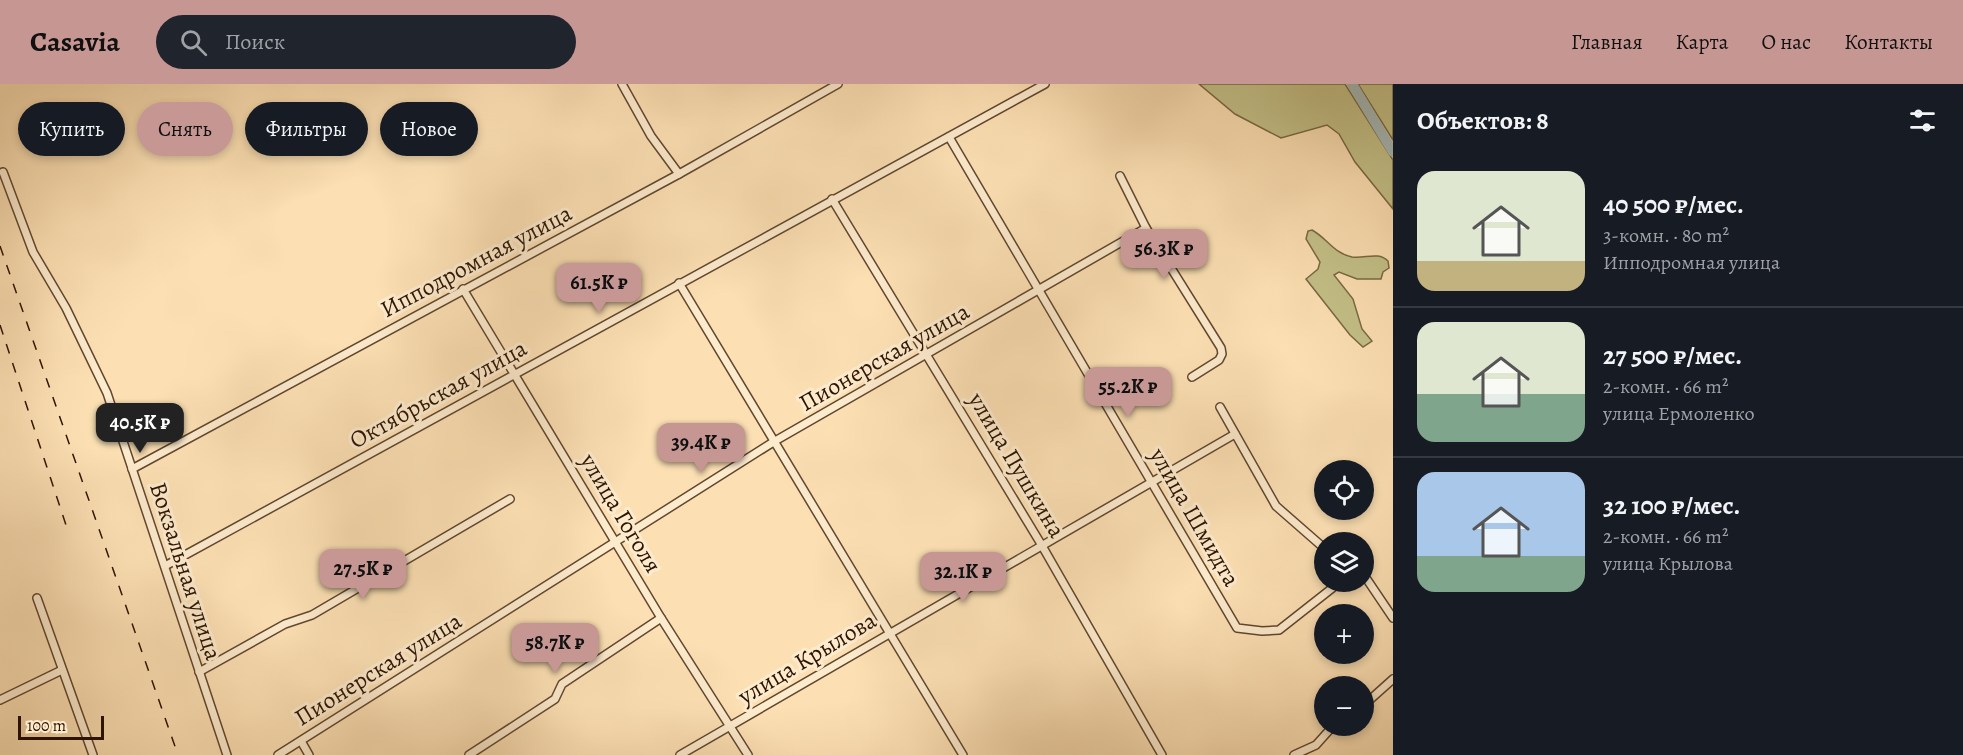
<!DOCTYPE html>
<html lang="ru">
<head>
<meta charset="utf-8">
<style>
	body { margin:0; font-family:Alegreya,serif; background:#20242c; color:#f1f3f6; height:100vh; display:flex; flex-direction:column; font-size:22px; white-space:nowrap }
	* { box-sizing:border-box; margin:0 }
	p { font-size:20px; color:#9ea1a6 }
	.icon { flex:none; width:33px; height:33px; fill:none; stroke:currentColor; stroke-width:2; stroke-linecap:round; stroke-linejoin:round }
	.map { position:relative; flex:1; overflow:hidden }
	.panel { display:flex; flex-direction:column; background:#171b24; width:570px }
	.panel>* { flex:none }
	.banner { position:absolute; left:18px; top:18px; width:570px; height:54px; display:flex; gap:12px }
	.tools { position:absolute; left:1314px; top:376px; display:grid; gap:12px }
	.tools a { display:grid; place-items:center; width:60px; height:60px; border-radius:50%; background:#171b24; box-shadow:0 3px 9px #0003; font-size:30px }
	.scale { position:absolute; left:18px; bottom:15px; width:86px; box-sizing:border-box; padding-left:6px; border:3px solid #2e1400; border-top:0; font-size:16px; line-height:21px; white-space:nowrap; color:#2e1400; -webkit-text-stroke:4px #fdebce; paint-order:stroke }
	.price { position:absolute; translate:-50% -51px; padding:0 14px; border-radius:12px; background:#c59692; color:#111; font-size:20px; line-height:39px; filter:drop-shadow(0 2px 3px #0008) }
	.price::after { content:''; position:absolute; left:50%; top:36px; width:18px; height:14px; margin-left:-9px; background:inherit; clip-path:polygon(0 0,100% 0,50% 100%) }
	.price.on { background:#222; color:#fff }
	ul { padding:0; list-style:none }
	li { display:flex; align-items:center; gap:18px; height:150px; padding:0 24px }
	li+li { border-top:2px solid #363941 }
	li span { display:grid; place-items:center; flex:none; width:168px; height:120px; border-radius:18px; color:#555 }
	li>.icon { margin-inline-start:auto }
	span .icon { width:72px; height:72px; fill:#fffc; stroke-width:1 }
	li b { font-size:26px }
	h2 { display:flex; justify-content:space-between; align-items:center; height:72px; padding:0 24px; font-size:26px }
	.tag { padding:0 21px; border-radius:27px; background:#171b24; box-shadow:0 3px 9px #0003; font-size:21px; line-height:54px }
	.tag.on { background:#c59692; color:#111 }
	header { display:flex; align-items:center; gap:36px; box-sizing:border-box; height:84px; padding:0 30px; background:#c59692; color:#111 }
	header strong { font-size:28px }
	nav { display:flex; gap:33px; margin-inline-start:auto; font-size:21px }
	.search { width:420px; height:54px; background:#20242c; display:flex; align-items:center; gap:15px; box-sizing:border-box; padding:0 21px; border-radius:33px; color:#9ea1a6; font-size:22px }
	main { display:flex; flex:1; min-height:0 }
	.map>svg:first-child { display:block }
</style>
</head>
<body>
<header>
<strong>Casavia</strong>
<div class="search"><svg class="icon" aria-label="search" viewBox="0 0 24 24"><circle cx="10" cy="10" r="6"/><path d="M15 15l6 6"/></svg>Поиск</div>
<nav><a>Главная</a><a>Карта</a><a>О нас</a><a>Контакты</a></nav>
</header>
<main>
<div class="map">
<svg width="1393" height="671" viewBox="0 0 1393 671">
	<rect width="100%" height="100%" fill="#fce0b4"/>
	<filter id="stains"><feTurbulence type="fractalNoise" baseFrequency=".00333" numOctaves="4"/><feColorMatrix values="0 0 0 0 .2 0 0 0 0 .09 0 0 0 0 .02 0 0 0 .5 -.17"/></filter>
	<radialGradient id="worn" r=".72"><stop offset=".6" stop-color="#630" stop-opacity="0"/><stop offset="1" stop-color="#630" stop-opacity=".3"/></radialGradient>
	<g fill="#c4c189" stroke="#796a44" stroke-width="1.5">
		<path d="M1199,0H1345L1393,76V125L1355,78L1339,50L1327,41L1281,54L1235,30Z"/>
		<path d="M1358,0H1393V56Z"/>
		<path d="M1312,146C1327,154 1333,169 1352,173C1365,175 1378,167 1388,177L1389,184L1383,188L1381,195H1357L1339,188L1334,191L1353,215L1362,245L1372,257L1363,263L1350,251L1306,195L1318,185L1320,178L1306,155L1308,147Z"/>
	</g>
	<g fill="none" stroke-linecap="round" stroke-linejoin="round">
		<path stroke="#a4bab9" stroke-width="10" d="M1352,0L1393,68"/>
		<defs>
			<g id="minor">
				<path d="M622,0L651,52L679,90"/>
				<path d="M949,53L1237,544L1262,547L1279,546L1340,498"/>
				<path d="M3,88L33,168L66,224L107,309L227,671"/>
				<path d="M1120,92L1146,144L1221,264L1222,270L1219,276L1192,293"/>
				<path d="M832,115L1041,460L1162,671"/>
				<path d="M679,199L963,671"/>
				<path d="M463,205L661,534L748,671"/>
				<path d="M1220,323L1276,422L1324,464"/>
				<path d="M132,385L679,90L838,0"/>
				<path d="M165,482L1045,0"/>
				<path d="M1364,491L1393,534"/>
				<path d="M37,514L93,671"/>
				<path d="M199,588L285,540L312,531L510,415"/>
				<path d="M0,616L62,586"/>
				<path d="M1364,621L1393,595"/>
				<path d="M301,657L309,671"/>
				<path d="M278,671L775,357L1146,144"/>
				<path d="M469,671L555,615L562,600L661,534"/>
				<path d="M680,671L1235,350"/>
				<path d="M1294,671L1316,661L1333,642"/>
			</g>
		</defs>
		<use href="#minor" stroke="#62472d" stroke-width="10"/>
		<use href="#minor" stroke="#fdebce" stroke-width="7"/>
		<g stroke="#2e1400" stroke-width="1.5" stroke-dasharray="10 10" stroke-linecap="butt">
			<path d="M0,162L178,671"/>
			<path d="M0,241L67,444"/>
		</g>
	</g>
	<g text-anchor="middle" stroke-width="6" stroke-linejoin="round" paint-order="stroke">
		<g font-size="24" fill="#2e1400" stroke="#fdebce">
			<text transform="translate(476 177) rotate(-28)" y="8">Ипподромная улица</text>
			<text transform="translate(884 273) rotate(-30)" y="8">Пионерская улица</text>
			<text transform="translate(438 310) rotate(-29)" y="8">Октябрьская улица</text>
			<text transform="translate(1017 381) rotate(59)" y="8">улица Пушкина</text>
			<text transform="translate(621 429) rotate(59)" y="8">улица Гоголя</text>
			<text transform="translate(1195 433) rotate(60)" y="8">улица Шмидта</text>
			<text transform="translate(186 487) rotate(72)" y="8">Вокзальная улица</text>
			<text transform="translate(807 574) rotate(-31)" y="8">улица Крылова</text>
			<text transform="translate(378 585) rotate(-32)" y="8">Пионерская улица</text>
		</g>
	</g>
	<rect width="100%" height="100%" filter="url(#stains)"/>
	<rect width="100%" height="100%" fill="url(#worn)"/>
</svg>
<div class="tools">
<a><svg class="icon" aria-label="locate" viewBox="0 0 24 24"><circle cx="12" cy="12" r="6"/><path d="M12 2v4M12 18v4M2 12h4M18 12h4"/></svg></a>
<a><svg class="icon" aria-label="layers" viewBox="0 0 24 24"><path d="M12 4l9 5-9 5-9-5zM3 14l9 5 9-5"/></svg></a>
<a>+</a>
<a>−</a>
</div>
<div class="scale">100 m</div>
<b class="price" style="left:1164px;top:196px">56.3K ₽</b>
<b class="price" style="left:599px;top:230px">61.5K ₽</b>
<b class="price" style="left:1128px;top:334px">55.2K ₽</b>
<b class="price on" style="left:140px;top:370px">40.5K ₽</b>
<b class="price" style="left:701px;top:390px">39.4K ₽</b>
<b class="price" style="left:363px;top:516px">27.5K ₽</b>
<b class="price" style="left:963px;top:519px">32.1K ₽</b>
<b class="price" style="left:555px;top:590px">58.7K ₽</b>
<div class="banner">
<a class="tag">Купить</a>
<a class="tag on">Снять</a>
<a class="tag">Фильтры</a>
<a class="tag">Новое</a>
</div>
</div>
<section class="panel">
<h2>Объектов: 8<svg class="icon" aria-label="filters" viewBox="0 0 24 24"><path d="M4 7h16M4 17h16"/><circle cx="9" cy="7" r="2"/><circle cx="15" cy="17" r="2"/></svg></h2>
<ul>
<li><span style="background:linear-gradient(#dfe7d0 75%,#c2b280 0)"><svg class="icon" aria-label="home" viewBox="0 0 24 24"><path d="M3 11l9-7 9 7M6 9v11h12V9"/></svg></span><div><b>40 500 ₽/мес.</b><p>3-комн. · 80 m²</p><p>Ипподромная улица</p></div></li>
<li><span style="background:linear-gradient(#dfe7d0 60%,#7fa58c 0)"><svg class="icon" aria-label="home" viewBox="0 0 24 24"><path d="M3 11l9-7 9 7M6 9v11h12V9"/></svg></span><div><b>27 500 ₽/мес.</b><p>2-комн. · 66 m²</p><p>улица Ермоленко</p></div></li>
<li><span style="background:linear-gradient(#a9c7e8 70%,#7fa58c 0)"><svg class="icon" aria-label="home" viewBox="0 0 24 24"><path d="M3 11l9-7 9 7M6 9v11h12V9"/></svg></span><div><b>32 100 ₽/мес.</b><p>2-комн. · 66 m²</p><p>улица Крылова</p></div></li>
</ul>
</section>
</main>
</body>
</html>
